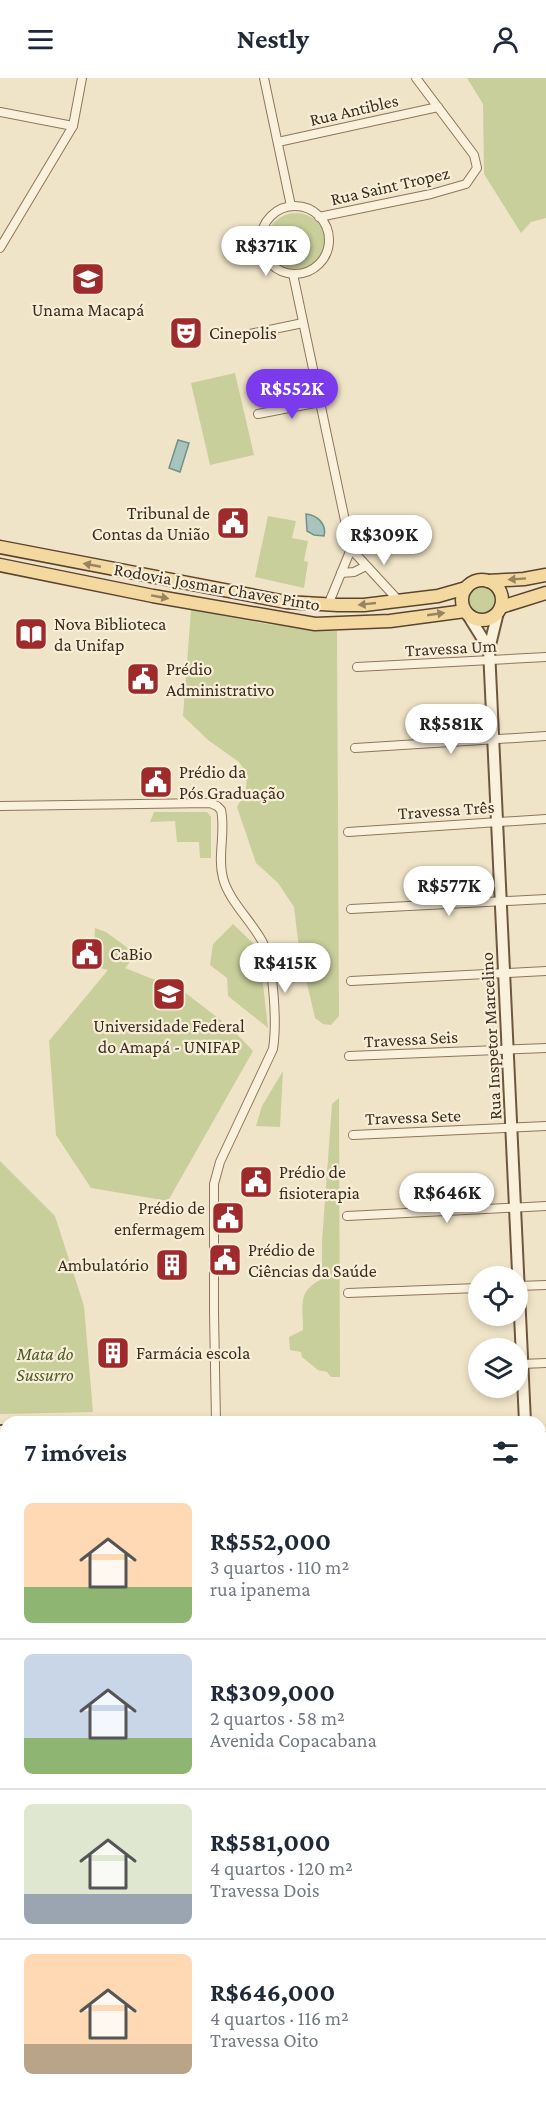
<!DOCTYPE html>
<html lang="pt">
<head>
<meta charset="utf-8">
<style>
	body { margin:0; font-family:"Crimson Pro",serif; background:#f6f6f7; color:#1f2937; height:100vh; display:flex; flex-direction:column; font-size:22px; white-space:nowrap }
	* { box-sizing:border-box; margin:0 }
	p { font-size:20px; color:#747a83 }
	.icon { flex:none; width:33px; height:33px; fill:none; stroke:currentColor; stroke-width:2; stroke-linecap:round; stroke-linejoin:round }
	.map { position:relative; flex:1; overflow:hidden }
	.panel { position:absolute; left:0px; top:1338px; width:546px; height:686px; display:flex; flex-direction:column; background:#fff; border-radius:18px 18px 0 0; box-shadow:0 3px 9px #0003 }
	.panel>* { flex:none }
	.controls { position:absolute; left:468px; top:1188px; display:grid; gap:12px }
	.controls a { display:grid; place-items:center; width:60px; height:60px; border-radius:50%; background:#fff; box-shadow:0 3px 9px #0003; font-size:30px }
	.price { position:absolute; translate:-50% -51px; padding:0 14px; border-radius:21px; background:#fff; color:#222; font-size:20px; line-height:39px; filter:drop-shadow(0 2px 3px #0008) }
	.price::after { content:''; position:absolute; left:50%; top:36px; width:18px; height:14px; margin-left:-9px; background:inherit; clip-path:polygon(0 0,100% 0,50% 100%) }
	.price.current { background:#7c3aed; color:#fff }
	ul { padding:0; list-style:none }
	li { display:flex; align-items:center; gap:18px; height:150px; padding:0 24px }
	li+li { border-top:2px solid #e0e1e3 }
	li span { display:grid; place-items:center; flex:none; width:168px; height:120px; border-radius:9px; color:#555 }
	li>.icon { margin-inline-start:auto }
	span .icon { width:72px; height:72px; fill:#fffc; stroke-width:1 }
	li b { font-size:26px }
	h2 { display:flex; justify-content:space-between; align-items:center; height:72px; padding:0 24px; font-size:26px }
	header { display:flex; justify-content:space-between; align-items:center; height:78px; padding:0 24px; background:#fff; font-size:27px; font-weight:700 }
	.map>svg:first-child { display:block }
</style>
</head>
<body>
<header><svg class="icon" aria-label="menu" viewBox="0 0 24 24"><path d="M4 6h16M4 12h16M4 18h16"/></svg>Nestly<svg class="icon" aria-label="person" viewBox="0 0 24 24"><circle cx="12" cy="8" r="4"/><path d="M4 21q1-7 8-7t8 7"/></svg></header>
<div class="map">
<svg width="546" height="2023" viewBox="0 0 546 2023">
	<rect width="100%" height="100%" fill="#f0e4c8"/>
	<g fill="#c9cf9b">
		<path d="M467,0H546V140L531,144L521,155L484,96L483,26Z"/>
		<circle cx="296" cy="165" r="30"/>
		<path d="M235,295L254,377L210,387L191,305Z"/>
		<path d="M268,438L296,443L292,460L308,463L304,483L308,484L304,510L255,499Z"/>
		<circle cx="482" cy="522" r="16"/>
		<path d="M191,532L267,546L337,553L339,938L331,947L323,946L315,940L299,871L294,829L278,805L256,785L237,729L246,712L247,696L239,684L208,662L183,638Z"/>
		<path d="M154,734H207L211,739V780H200L199,764H177L175,743L150,744Z"/>
		<path d="M233,846L259,871L268,950L228,918L227,900L210,887L213,866Z"/>
		<path d="M95,850L106,854L136,876L125,890L183,913L231,950L253,973L168,1123L91,1110L56,1057L49,963L108,892L93,888Z"/>
		<path d="M283,993L280,1049L256,1048L262,1028Z"/>
		<path d="M339,1020L340,1294V1299H331L327,1294L318,1292L302,1279L301,1274L290,1272L289,1259L303,1252C303,1227 297,1213 322,1201V1163L332,1026Z"/>
		<path d="M0,1083L55,1138L84,1228L93,1334L0,1336Z"/>
	</g>
	<g fill="#a9c4bc" stroke="#6f938a" stroke-width="1.5">
		<path d="M178,362L189,365L180,394L169,390Z"/>
		<path d="M306,436C317,437 327,446 324,458L314,457L307,453Z"/>
	</g>
	<g fill="none" stroke-linecap="round" stroke-linejoin="round">
		<defs>
			<g id="street">
				<path d="M264,0L291,128"/>
				<path d="M0,34L73,48"/>
				<path d="M278,64L438,29"/>
				<circle cx="295" cy="162" r="34"/>
				<path d="M319,139L431,116L466,106L477,90L474,77L416,0"/>
				<path d="M0,170L73,48L82,0"/>
				<path d="M293,196L351,471L398,522"/>
				<path d="M245,257L303,245"/>
				<path d="M258,336L320,324"/>
				<path d="M341,495L354,494L366,488"/>
				<path d="M328,527L351,471"/>
				<path d="M357,589L546,579"/>
				<path d="M355,670L546,658"/>
				<path d="M0,728L210,725L217,728L221,732C226,754 217,778 223,800C228,821 251,843 262,863C274,886 277,945 273,971L220,1084L214,1106V1234L216,1344"/>
				<path d="M348,754L546,741"/>
				<path d="M351,831L546,821"/>
				<path d="M351,903L546,893"/>
				<path d="M349,978L546,970"/>
				<path d="M353,1057L546,1048"/>
				<path d="M347,1138L546,1128"/>
				<path d="M518,1208L546,1207"/>
				<path d="M348,1215L478,1210"/>
				<path d="M522,1286L546,1285"/>
				<path d="M540,1358H546"/>
				<path d="M540,1522H546"/>
				<path d="M540,1686L546,1687"/>
				<path d="M540,1913H546"/>
			</g>
			<g id="secondary">
				<path d="M498,534L489,571L525,1344"/>
				<path d="M468,537L489,571"/>
				<path d="M0,1353H6"/>
				<path d="M0,1518H6"/>
				<path d="M540,1786L546,1790"/>
			</g>
			<g id="primary">
				<path d="M0,469L286,524L338,527H364L438,518L466,510"/>
				<path d="M0,487L153,518L315,546L390,543L465,533"/>
				<circle cx="482" cy="522" r="20"/>
				<path d="M488,503L524,501L546,497"/>
				<path d="M501,529L546,515"/>
			</g>
		</defs>
		<use href="#street" stroke="#8d765c" stroke-width="10"/>
		<use href="#secondary" stroke="#6f573f" stroke-width="14"/>
		<use href="#primary" stroke="#5b4430" stroke-width="15"/>
		<use href="#street" stroke="#faf1dc" stroke-width="8"/>
		<use href="#secondary" stroke="#faf1dc" stroke-width="10"/>
		<use href="#primary" stroke="#f3d9a0" stroke-width="12"/>
	</g>
	<defs><path id="oneway-solid" d="M-6-.8H1V-3.2L6.5 0L1 3.2V.8H-6Z" transform="scale(1.5)"/></defs>
	<g fill="#988460">
		<use href="#oneway-solid" transform="translate(92 487) rotate(-169)"/>
		<use href="#oneway-solid" transform="translate(517 501) rotate(176)"/>
		<use href="#oneway-solid" transform="translate(160 519) rotate(10)"/>
		<use href="#oneway-solid" transform="translate(367 526) rotate(174)"/>
		<use href="#oneway-solid" transform="translate(436 536) rotate(-8)"/>
	</g>
	<defs>
		<symbol id="university-square" viewBox="-11 -11 22 22"><rect x="-9" y="-9" width="18" height="18" rx="4" fill="#9e2a2b" stroke="#f7eed8"/><path d="M0-5L7-2L0 1L-7-2ZM-4 1L0 2.5L4 1V4Q0 6-4 4Z" fill="#fff"/></symbol>
		<symbol id="theatre-square" viewBox="-11 -11 22 22"><rect x="-9" y="-9" width="18" height="18" rx="4" fill="#9e2a2b" stroke="#f7eed8"/><path d="M-5-5.5Q0-4 5-5.5V0Q5 5 0 6Q-5 5-5 0ZM-3.3-2.5H-1v1.5H-3.3ZM1-2.5H3.3v1.5H1ZM-2.8 1Q0 5.5 2.8 1Z" fill="#fff"/></symbol>
		<symbol id="civic-square" viewBox="-11 -11 22 22"><rect x="-9" y="-9" width="18" height="18" rx="4" fill="#9e2a2b" stroke="#f7eed8"/><path d="M-.6-6.5H3V-4.5H.6V-3L4-1V1h2V6H-6V1h2V-1L-.6-3ZM-1.2 2.5V6h2.4V2.5Z" fill="#fff"/></symbol>
		<symbol id="library-square" viewBox="-11 -11 22 22"><rect x="-9" y="-9" width="18" height="18" rx="4" fill="#9e2a2b" stroke="#f7eed8"/><path d="M-6-4Q-3-5.5-.7-3.5V5Q-3 3-6 4ZM6-4Q3-5.5 .7-3.5V5Q3 3 6 4Z" fill="#fff"/></symbol>
		<symbol id="building-square" viewBox="-11 -11 22 22"><rect x="-9" y="-9" width="18" height="18" rx="4" fill="#9e2a2b" stroke="#f7eed8"/><path d="M-4-6H4V6H1V3H-1V6H-4ZM-2.5-4.3h1.7v1.8h-1.7ZM.8-4.3h1.7v1.8H.8ZM-2.5-1h1.7V.8h-1.7ZM.8-1h1.7V.8H.8Z" fill="#fff"/></symbol>
	</defs>
	<g fill-rule="evenodd">
		<use href="#university-square" x="69" y="182" width="38" height="38"/>
		<use href="#theatre-square" x="167" y="236" width="38" height="38"/>
		<use href="#civic-square" x="214" y="426" width="38" height="38"/>
		<use href="#library-square" x="12" y="537" width="38" height="38"/>
		<use href="#civic-square" x="124" y="582" width="38" height="38"/>
		<use href="#civic-square" x="137" y="685" width="38" height="38"/>
		<use href="#civic-square" x="68" y="857" width="38" height="38"/>
		<use href="#university-square" x="150" y="897" width="38" height="38"/>
		<use href="#civic-square" x="237" y="1085" width="38" height="38"/>
		<use href="#civic-square" x="209" y="1121" width="38" height="38"/>
		<use href="#civic-square" x="206" y="1163" width="38" height="38"/>
		<use href="#building-square" x="153" y="1168" width="38" height="38"/>
		<use href="#building-square" x="94" y="1256" width="38" height="38"/>
	</g>
	<g text-anchor="middle" stroke-width="4.5" stroke-linejoin="round" paint-order="stroke">
		<g font-size="18" fill="#3d2e20" stroke="#f7eed8">
			<text transform="translate(354 32) rotate(-13)" y="6">Rua Antibles</text>
			<text transform="translate(390 108) rotate(-13)" y="6">Rua Saint Tropez</text>
			<text transform="translate(217 509) rotate(10)" y="6">Rodovia Josmar Chaves Pinto</text>
			<text transform="translate(451 570) rotate(-3)" y="6">Travessa Um</text>
			<text transform="translate(446 732) rotate(-4)" y="6">Travessa Três</text>
			<text transform="translate(491 958) rotate(-93)" y="6">Rua Inspetor Marcelino</text>
			<text transform="translate(411 961) rotate(-3)" y="6">Travessa Seis</text>
			<text transform="translate(413 1039) rotate(-2)" y="6">Travessa Sete</text>
		</g>
		<g font-size="18" fill="#3d2e20" stroke="#f7eed8" text-anchor="start">
			<text x="88" y="238" text-anchor="middle">Unama Macapá</text>
			<text x="209" y="261">Cinepolis</text>
			<text x="210" y="441" text-anchor="end">Tribunal de<tspan x="210" dy="21">Contas da União</tspan></text>
			<text x="54" y="552">Nova Biblioteca<tspan x="54" dy="21">da Unifap</tspan></text>
			<text x="166" y="597">Prédio<tspan x="166" dy="21">Administrativo</tspan></text>
			<text x="179" y="700">Prédio da<tspan x="179" dy="21">Pós Graduação</tspan></text>
			<text x="110" y="882">CaBio</text>
			<text x="169" y="954" text-anchor="middle">Universidade Federal<tspan x="169" dy="21">do Amapá - UNIFAP</tspan></text>
			<text x="279" y="1100">Prédio de<tspan x="279" dy="21">fisioterapia</tspan></text>
			<text x="205" y="1136" text-anchor="end">Prédio de<tspan x="205" dy="21">enfermagem</tspan></text>
			<text x="248" y="1178">Prédio de<tspan x="248" dy="21">Ciências da Saúde</tspan></text>
			<text x="149" y="1193" text-anchor="end">Ambulatório</text>
			<text x="136" y="1281">Farmácia escola</text>
		</g>
		<g font-size="18" font-style="italic" fill="#4d5a26" stroke="#f7eed8">
			<text x="45" y="1282">Mata do<tspan x="45" dy="21">Sussurro</tspan></text>
		</g>
	</g>
</svg>
<div class="controls">
<a><svg class="icon" aria-label="locate" viewBox="0 0 24 24"><circle cx="12" cy="12" r="6"/><path d="M12 2v4M12 18v4M2 12h4M18 12h4"/></svg></a>
<a><svg class="icon" aria-label="layers" viewBox="0 0 24 24"><path d="M12 4l9 5-9 5-9-5zM3 14l9 5 9-5"/></svg></a>
</div>
<b class="price" style="left:266px;top:199px">R$371K</b>
<b class="price current" style="left:292px;top:342px">R$552K</b>
<b class="price" style="left:384px;top:488px">R$309K</b>
<b class="price" style="left:451px;top:677px">R$581K</b>
<b class="price" style="left:449px;top:839px">R$577K</b>
<b class="price" style="left:285px;top:916px">R$415K</b>
<b class="price" style="left:447px;top:1146px">R$646K</b>
<section class="panel">
<h2>7 imóveis<svg class="icon" aria-label="filters" viewBox="0 0 24 24"><path d="M4 7h16M4 17h16"/><circle cx="9" cy="7" r="2"/><circle cx="15" cy="17" r="2"/></svg></h2>
<ul>
<li><span style="background:linear-gradient(#ffd9b3 70%,#8fb573 0)"><svg class="icon" aria-label="home" viewBox="0 0 24 24"><path d="M3 11l9-7 9 7M6 9v11h12V9"/></svg></span><div><b>R$552,000</b><p>3 quartos · 110 m²</p><p>rua ipanema</p></div></li>
<li><span style="background:linear-gradient(#c9d6e8 70%,#8fb573 0)"><svg class="icon" aria-label="home" viewBox="0 0 24 24"><path d="M3 11l9-7 9 7M6 9v11h12V9"/></svg></span><div><b>R$309,000</b><p>2 quartos · 58 m²</p><p>Avenida Copacabana</p></div></li>
<li><span style="background:linear-gradient(#dfe7d0 75%,#9aa5b1 0)"><svg class="icon" aria-label="home" viewBox="0 0 24 24"><path d="M3 11l9-7 9 7M6 9v11h12V9"/></svg></span><div><b>R$581,000</b><p>4 quartos · 120 m²</p><p>Travessa Dois</p></div></li>
<li><span style="background:linear-gradient(#ffd9b3 75%,#b9a48a 0)"><svg class="icon" aria-label="home" viewBox="0 0 24 24"><path d="M3 11l9-7 9 7M6 9v11h12V9"/></svg></span><div><b>R$646,000</b><p>4 quartos · 116 m²</p><p>Travessa Oito</p></div></li>
</ul>
</section>
</div>
</body>
</html>
